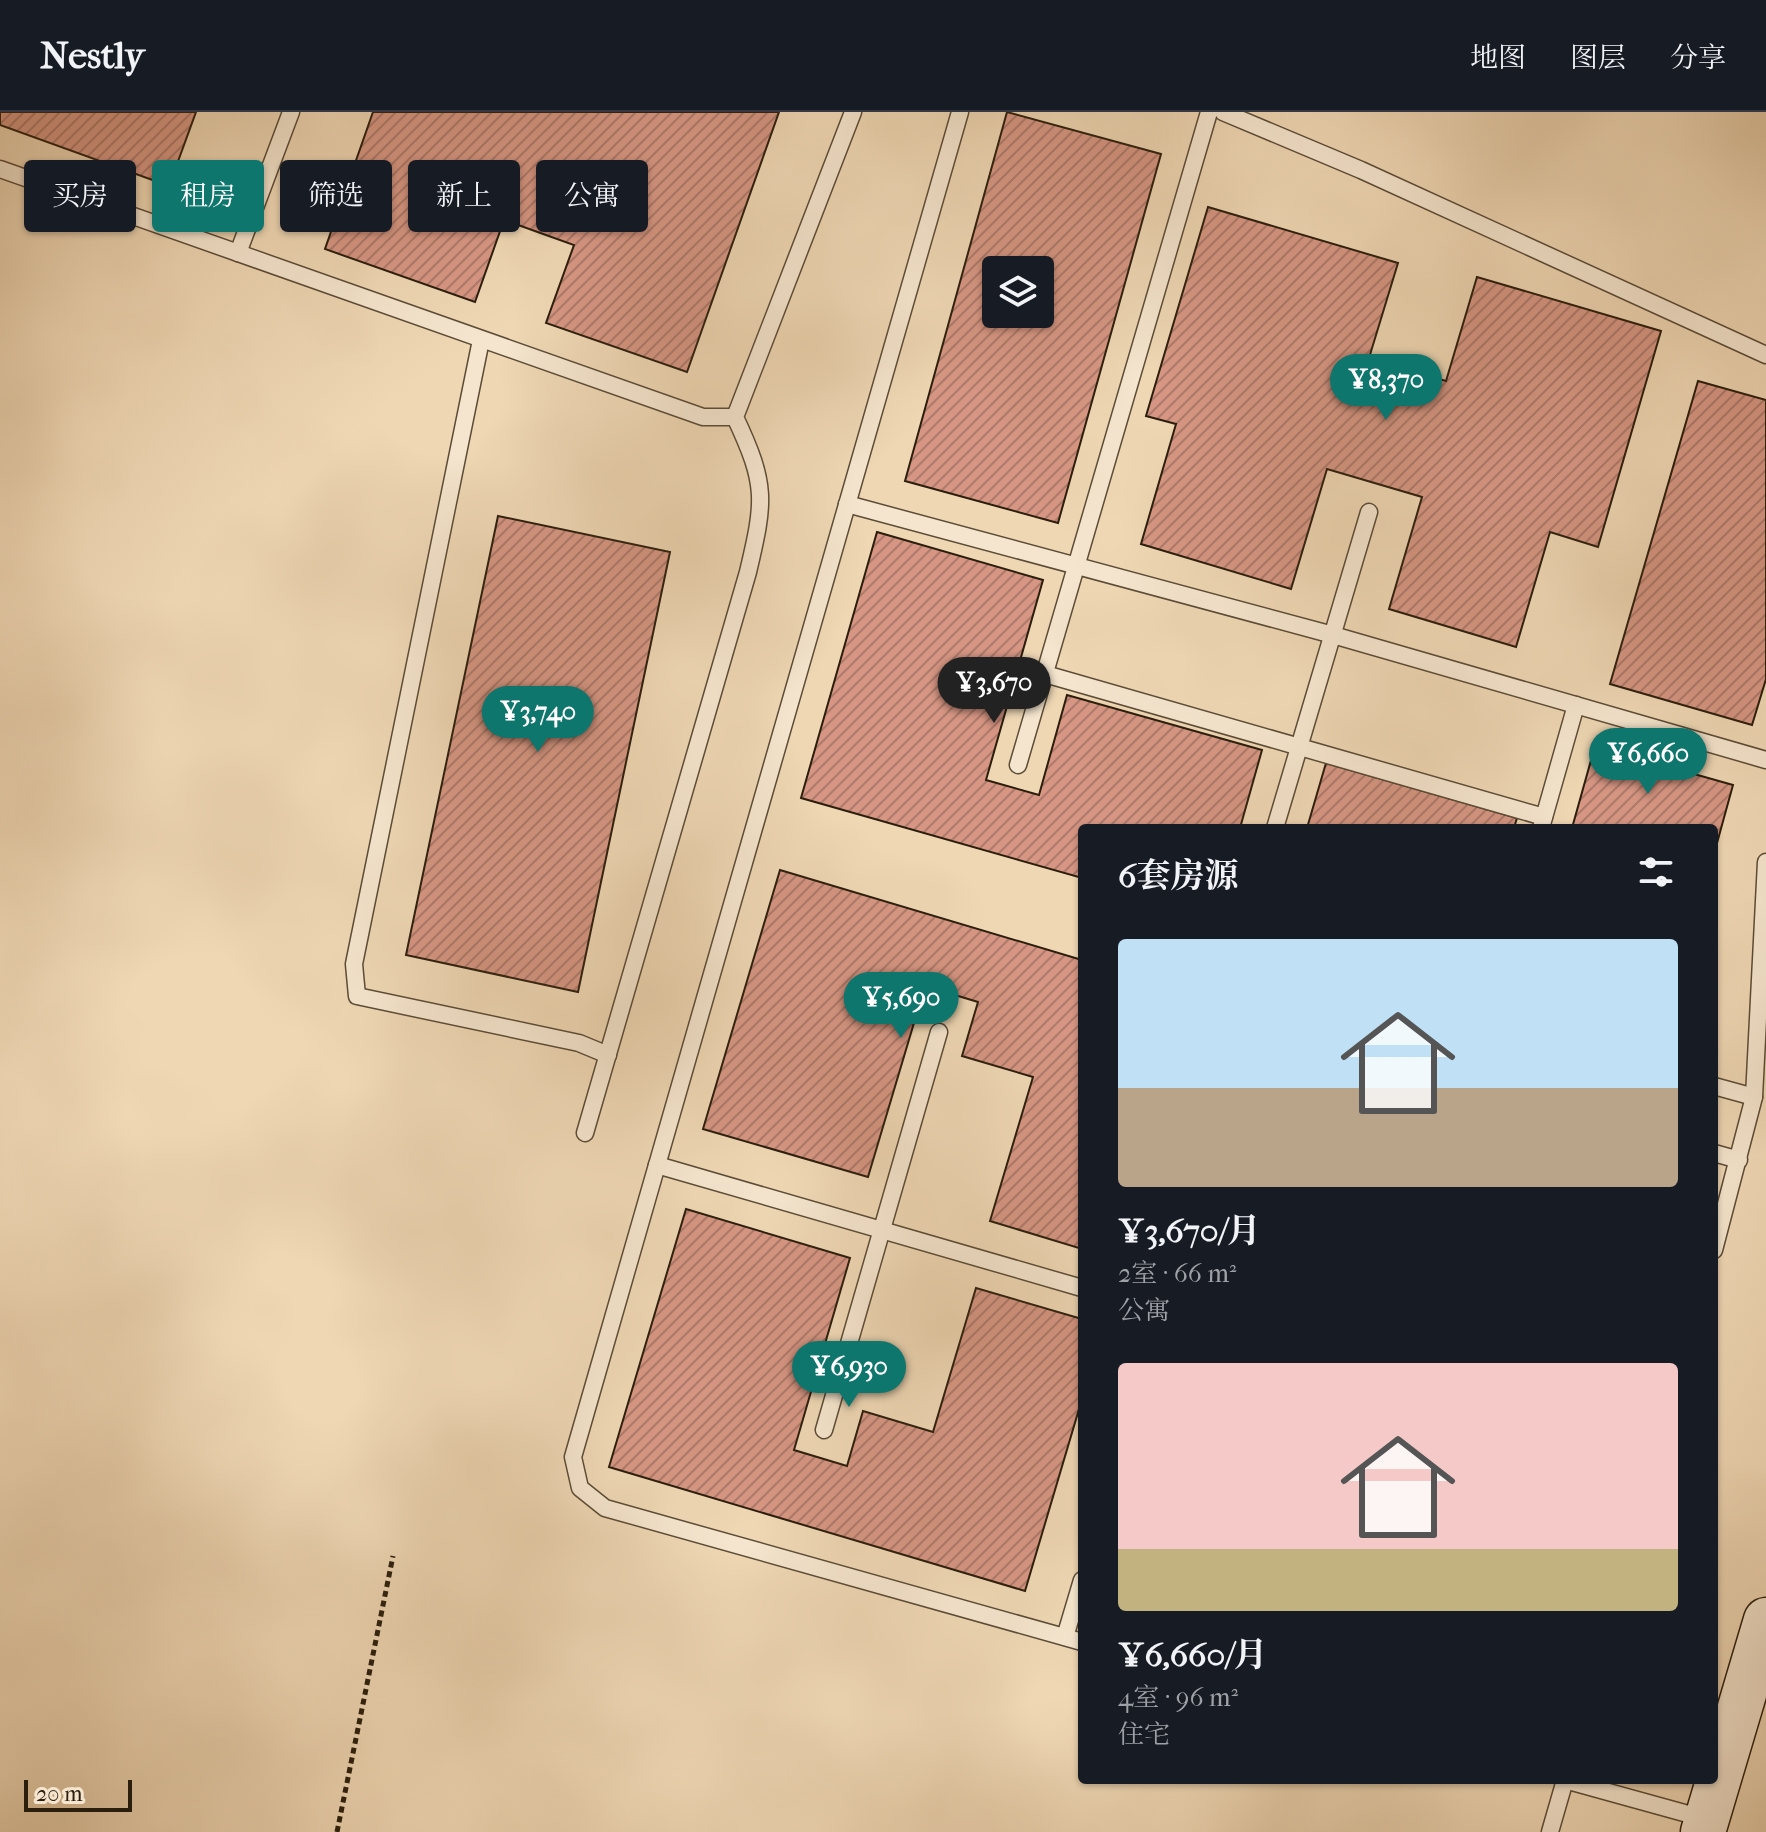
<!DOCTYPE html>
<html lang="zh">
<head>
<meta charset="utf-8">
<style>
	body { margin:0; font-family:"IM FELL French Canon","Noto Serif SC",serif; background:#242831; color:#f1f3f6; height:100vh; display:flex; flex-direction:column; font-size:30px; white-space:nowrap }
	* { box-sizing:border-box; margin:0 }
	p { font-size:26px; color:#9ea1a6 }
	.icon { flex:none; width:44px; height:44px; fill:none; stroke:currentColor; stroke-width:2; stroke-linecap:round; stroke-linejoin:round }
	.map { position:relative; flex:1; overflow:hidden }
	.sheet { position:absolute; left:1078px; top:712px; width:640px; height:960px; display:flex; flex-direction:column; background:#171b24; border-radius:8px; box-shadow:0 2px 6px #0004 }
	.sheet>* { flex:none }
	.banner { position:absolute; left:24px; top:48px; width:760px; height:72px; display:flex; gap:16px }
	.tools { position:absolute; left:982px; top:144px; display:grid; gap:16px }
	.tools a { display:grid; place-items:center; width:72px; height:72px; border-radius:8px; background:#171b24; box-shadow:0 2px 6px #0004; font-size:40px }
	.scale { position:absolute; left:24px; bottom:20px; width:108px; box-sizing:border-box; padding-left:8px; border:4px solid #2b1e0d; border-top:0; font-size:22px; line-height:28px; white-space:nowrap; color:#2b1e0d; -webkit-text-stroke:6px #f5e5ce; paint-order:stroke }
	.price { position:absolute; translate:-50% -68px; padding:0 18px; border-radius:28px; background:#0f766e; color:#fff; font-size:26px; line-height:52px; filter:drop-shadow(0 2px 4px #0008) }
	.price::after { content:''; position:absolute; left:50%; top:48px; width:24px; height:18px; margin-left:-12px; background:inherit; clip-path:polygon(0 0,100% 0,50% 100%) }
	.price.on { background:#222; color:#fff }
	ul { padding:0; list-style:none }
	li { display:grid; align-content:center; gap:16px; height:424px; padding:0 40px }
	li span { display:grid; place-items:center; height:248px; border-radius:8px; color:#555 }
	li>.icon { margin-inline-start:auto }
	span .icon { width:144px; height:144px; fill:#fffc; stroke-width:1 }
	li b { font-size:34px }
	h2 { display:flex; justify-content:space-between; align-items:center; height:96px; padding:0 40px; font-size:34px }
	.tag { padding:0 28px; border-radius:8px; background:#171b24; box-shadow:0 2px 6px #0004; font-size:28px; line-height:72px }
	.tag.on { background:#0f766e; color:#fff }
	header { display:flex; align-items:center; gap:48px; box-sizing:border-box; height:112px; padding:0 40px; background:#171b24; border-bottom:2px solid #363941 }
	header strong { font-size:38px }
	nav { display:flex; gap:44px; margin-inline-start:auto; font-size:28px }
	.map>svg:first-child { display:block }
</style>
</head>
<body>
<header>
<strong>Nestly</strong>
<nav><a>地图</a><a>图层</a><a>分享</a></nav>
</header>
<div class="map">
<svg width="1766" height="1720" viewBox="0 0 1766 1720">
	<defs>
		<pattern id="building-hatch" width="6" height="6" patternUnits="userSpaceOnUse" patternTransform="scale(2)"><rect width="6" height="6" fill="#d69683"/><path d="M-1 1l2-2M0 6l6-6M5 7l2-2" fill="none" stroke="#ae7a6a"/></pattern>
	</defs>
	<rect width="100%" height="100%" fill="#efd7b4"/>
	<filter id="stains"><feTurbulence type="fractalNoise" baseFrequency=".0025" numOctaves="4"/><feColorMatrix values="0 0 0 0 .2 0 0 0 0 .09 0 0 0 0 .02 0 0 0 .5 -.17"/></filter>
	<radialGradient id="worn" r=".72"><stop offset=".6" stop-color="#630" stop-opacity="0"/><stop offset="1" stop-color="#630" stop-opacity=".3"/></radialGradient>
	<g fill="url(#building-hatch)" stroke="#2b1e0d" stroke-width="2" fill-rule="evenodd">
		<path d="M0,0H196L169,74L0,13Z"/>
		<path d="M373,0H779L687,260L546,211L574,133L504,108L475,190L325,137Z"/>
		<path d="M1007,0L1161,42L1058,411L905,369ZM996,158H1040V202H996Z"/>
		<path d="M1208,95L1398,151L1369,246L1446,269L1477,165L1661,219L1598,435L1550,420L1516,535L1389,497L1422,385L1327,357L1291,477L1141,432L1176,312L1146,304Z"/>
		<path d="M1698,269L1766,288V567L1752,613L1610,572Z"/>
		<path d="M498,404L670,440L578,880L406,843Z"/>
		<path d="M877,420L1043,468L986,668L1039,683L1067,583L1262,638L1240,716H1082V766L801,686Z"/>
		<path d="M1595,634L1733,673L1714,742V716H1572Z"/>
		<path d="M1326,651L1517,706L1514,716H1307Z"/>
		<path d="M780,758L1082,848V1137L990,1109L1033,965L962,944L978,890L925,874L868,1065L703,1017Z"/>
		<path d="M686,1097L850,1146L794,1338L847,1354L863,1299L933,1320L976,1176L1082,1207V1287L1025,1479L609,1355Z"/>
	</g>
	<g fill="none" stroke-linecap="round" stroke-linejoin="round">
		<defs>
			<g id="lane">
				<path d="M960,0L573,1345L580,1376L605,1396L1082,1530"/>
				<path d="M1223,0L1361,58L1766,243"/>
				<path d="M0,57L703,305H735"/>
				<path d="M238,141L291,0"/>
				<path d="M481,228L354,852L357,884L579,931L608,943"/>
				<path d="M847,392L1333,523L1766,648"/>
				<path d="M1045,562L1544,705"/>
				<path d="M1018,653L1209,0"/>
				<path d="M1275,716L1369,400"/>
				<path d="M1541,716L1576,593"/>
				<path d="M1714,974L1754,985"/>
				<path d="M585,1021L748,460C765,388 767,373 735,305L853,0"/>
				<path d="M1714,1041L1739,1048"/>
				<path d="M657,1053L1082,1176"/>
				<path d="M1714,1138L1754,985L1766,750"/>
				<path d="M824,1318L939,920"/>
				<path d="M1065,1525L1082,1468"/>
				<path d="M1565,1668L1706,1707"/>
				<path d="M1550,1720L1565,1668"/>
			</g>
			<path id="secondary" d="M1703,1720L1766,1508"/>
		</defs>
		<use href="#lane" stroke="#5c4c37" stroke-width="19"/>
		<use href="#secondary" stroke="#2b1e0d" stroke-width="47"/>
		<path stroke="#2b1e0d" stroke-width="5" stroke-dasharray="6 4" stroke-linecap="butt" d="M337,1720L393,1444"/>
		<use href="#lane" stroke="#f5e5ce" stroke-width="16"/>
		<use href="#secondary" stroke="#f5e5ce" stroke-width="44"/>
	</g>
	<rect width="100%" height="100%" filter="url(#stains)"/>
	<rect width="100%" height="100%" fill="url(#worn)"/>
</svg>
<div class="tools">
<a><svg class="icon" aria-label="layers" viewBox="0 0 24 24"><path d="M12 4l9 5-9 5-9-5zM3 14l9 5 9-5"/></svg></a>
</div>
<div class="scale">20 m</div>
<b class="price" style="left:1386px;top:310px">¥8,370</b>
<b class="price on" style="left:994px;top:613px">¥3,670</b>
<b class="price" style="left:538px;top:642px">¥3,740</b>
<b class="price" style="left:1648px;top:684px">¥6,660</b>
<b class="price" style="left:901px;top:928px">¥5,690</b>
<b class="price" style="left:849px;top:1297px">¥6,930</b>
<div class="banner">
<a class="tag">买房</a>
<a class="tag on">租房</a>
<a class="tag">筛选</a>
<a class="tag">新上</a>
<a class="tag">公寓</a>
</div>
<section class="sheet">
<h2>6套房源<svg class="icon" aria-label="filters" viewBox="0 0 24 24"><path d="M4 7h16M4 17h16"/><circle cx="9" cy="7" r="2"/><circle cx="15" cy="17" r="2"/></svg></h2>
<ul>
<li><span style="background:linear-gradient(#bfe0f5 60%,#b9a48a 0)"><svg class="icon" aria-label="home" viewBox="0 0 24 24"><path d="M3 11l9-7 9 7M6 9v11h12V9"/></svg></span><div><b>¥3,670/月</b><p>2室 · 66 m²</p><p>公寓</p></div></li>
<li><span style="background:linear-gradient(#f6c9c9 75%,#c2b280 0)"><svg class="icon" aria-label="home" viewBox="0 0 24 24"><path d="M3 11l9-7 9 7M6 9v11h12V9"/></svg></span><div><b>¥6,660/月</b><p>4室 · 96 m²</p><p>住宅</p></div></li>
</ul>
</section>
</div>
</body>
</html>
